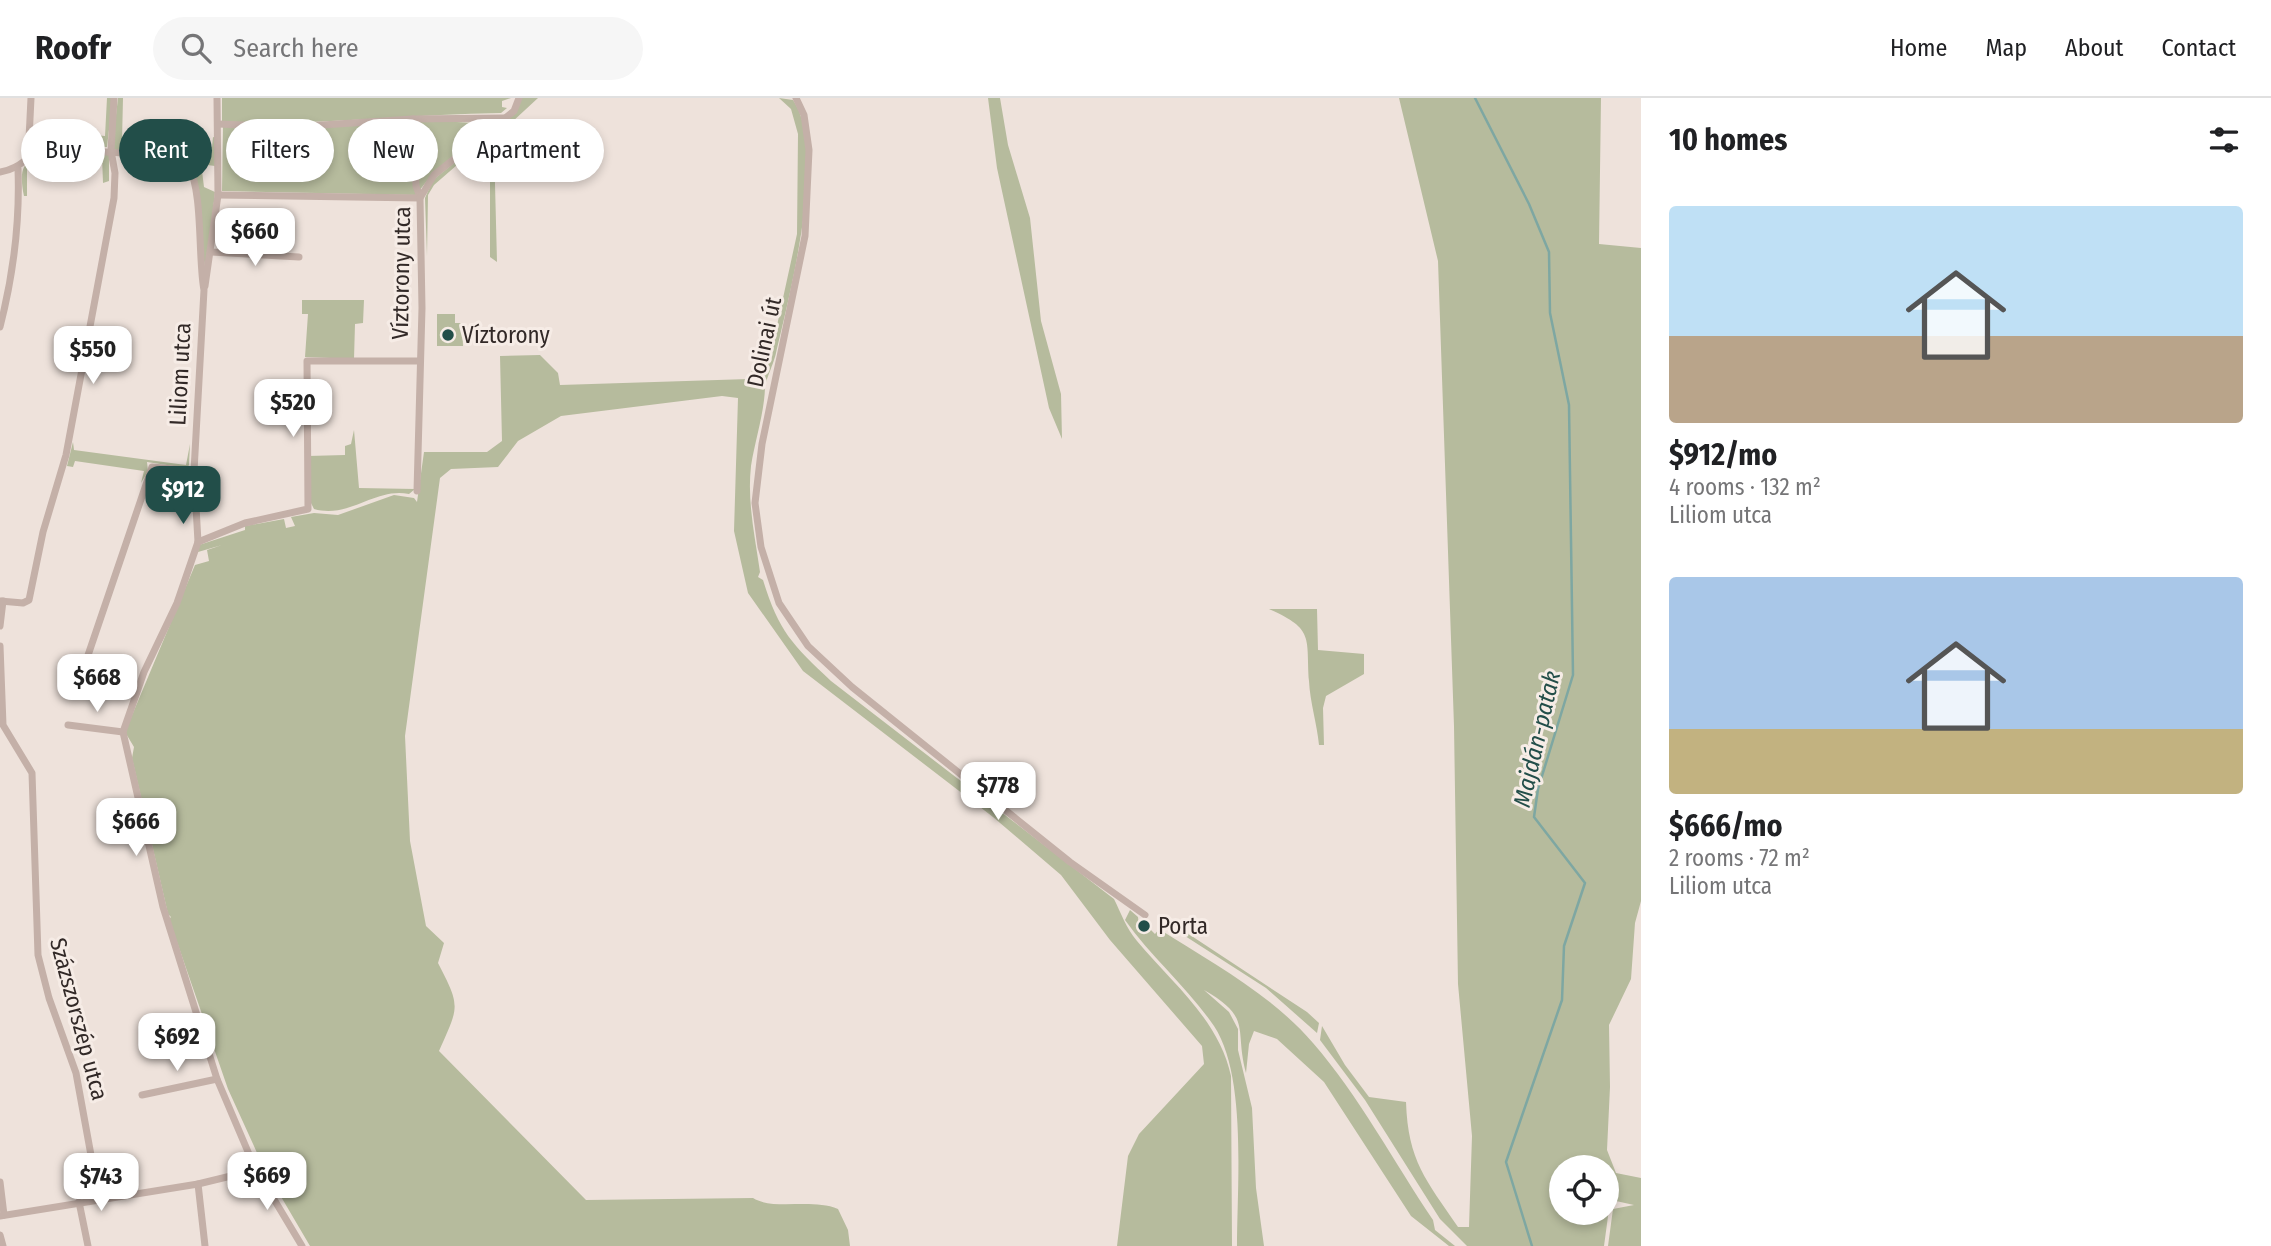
<!DOCTYPE html>
<html lang="en">
<head>
<meta charset="utf-8">
<style>
	body { margin:0; font-family:"Fira Sans Condensed",sans-serif; background:#f6f6f6; color:#202124; height:100vh; display:flex; flex-direction:column; font-size:26px; white-space:nowrap }
	* { box-sizing:border-box; margin:0 }
	p { font-size:23px; color:#757577 }
	.icon { flex:none; width:38px; height:38px; fill:none; stroke:currentColor; stroke-width:2; stroke-linecap:round; stroke-linejoin:round }
	.map { position:relative; flex:1; overflow:hidden }
	.sheet { display:flex; flex-direction:column; background:#fff; width:630px }
	.sheet>* { flex:none }
	.hud { position:absolute; left:21px; top:21px; width:665px; height:63px; display:flex; gap:14px }
	.controls { position:absolute; left:1549px; top:1057px; display:grid; gap:14px }
	.controls a { display:grid; place-items:center; width:70px; height:70px; border-radius:50%; background:#fff; box-shadow:0 4px 10px #0003; font-size:35px }
	.price { position:absolute; translate:-50% -60px; padding:0 16px; border-radius:14px; background:#fff; color:#222; font-size:23px; line-height:46px; filter:drop-shadow(0 2px 4px #0008) }
	.price::after { content:''; position:absolute; left:50%; top:42px; width:21px; height:16px; margin-left:-10px; background:inherit; clip-path:polygon(0 0,100% 0,50% 100%) }
	.price.on { background:#224e49; color:#fff }
	ul { padding:0; list-style:none }
	li { display:grid; align-content:center; gap:14px; height:371px; padding:0 28px }
	li span { display:grid; place-items:center; height:217px; border-radius:7px; color:#555 }
	li>.icon { margin-inline-start:auto }
	span .icon { width:126px; height:126px; fill:#fffc; stroke-width:1 }
	li b { font-size:30px }
	h2 { display:flex; justify-content:space-between; align-items:center; height:84px; padding:0 28px; font-size:30px }
	.pill { padding:0 24px; border-radius:32px; background:#fff; box-shadow:0 4px 10px #0003; font-size:24px; line-height:63px }
	.pill.on { background:#224e49; color:#fff }
	header { display:flex; align-items:center; gap:42px; box-sizing:border-box; height:98px; padding:0 35px; background:#fff; border-bottom:2px solid #e0e0e0 }
	header strong { font-size:33px }
	nav { display:flex; gap:38px; margin-inline-start:auto; font-size:24px }
	.search { width:490px; height:63px; background:#f6f6f6; display:flex; align-items:center; gap:18px; box-sizing:border-box; padding:0 24px; border-radius:38px; color:#757577; font-size:26px }
	main { display:flex; flex:1; min-height:0 }
	.map>svg:first-child { display:block }
</style>
</head>
<body>
<header>
<strong>Roofr</strong>
<div class="search"><svg class="icon" aria-label="search" viewBox="0 0 24 24"><circle cx="10" cy="10" r="6"/><path d="M15 15l6 6"/></svg>Search here</div>
<nav><a>Home</a><a>Map</a><a>About</a><a>Contact</a></nav>
</header>
<main>
<div class="map">
<svg width="1641" height="1148" viewBox="0 0 1641 1148">
	<rect width="100%" height="100%" fill="#eee2db"/>
	<g fill="#b6bb9d">
		<path d="M107,0H111L112,6L107,49L44,51L35,48L33,41L35,40V43C59,43 81,35 105,38Z"/>
		<path d="M118,0H123L122,43L212,49L213,39L216,40L215,68L207,67L202,73L204,89L215,94L206,177L191,69L112,51Z"/>
		<path d="M222,0H511L502,3V9L507,10L501,15C407,16 315,28 222,24Z"/>
		<path d="M521,0H538L499,36L494,47L497,164L490,159V52L495,34L434,87L428,97L427,158L425,100L433,82L511,19Z"/>
		<path d="M779,0L793,2C828,52 789,199 776,255C774,265 765,283 765,290C764,316 755,342 751,368C747,404 755,439 760,474L758,479L763,482C779,534 792,546 831,583L1114,801C1121,815 1126,830 1137,843C1173,886 1219,922 1231,978L1232,1148H1117L1128,1058L1139,1036L1204,966L1202,948L1110,842L1061,777L993,719L803,573L748,495L734,433L738,300L722,298L561,318L518,343L498,369L451,371L440,380L405,638L410,743L426,828L444,845L438,865C461,909 459,908 439,953L586,1102L753,1100C774,1113 811,1100 838,1111L848,1132L850,1148H310L263,1068L228,991L169,821L171,819L168,816L132,660L134,649L125,634L195,467L209,463L207,452L222,447L198,454L199,447L245,432V428L284,421L286,430L295,428L291,419L314,415L338,417L394,397L414,400L417,404L424,354H487L502,343L500,258L540,257L558,275L560,287L749,281L758,256L771,255L797,136L798,36L791,11Z"/>
		<path d="M988,0H1000L1008,47L1030,120L1041,223L1061,296L1062,341L1049,310L997,70Z"/>
		<path d="M1399,0H1601L1599,146L1641,150V803L1635,825L1631,881L1609,927L1610,989L1607,1052L1616,1075L1641,1080V1148H1608L1613,1111L1634,1107L1607,1101L1606,1069H1561V1115H1606L1607,1107L1609,1111L1604,1148H1467L1440,1121L1365,1002L1320,942L1322,928L1345,967L1369,999L1406,1004C1408,1063 1426,1082 1458,1129H1469L1472,1038L1458,886L1454,628L1438,163Z"/>
		<path d="M423,22L491,26L434,74L419,93L415,25Z"/>
		<path d="M409,23L412,33L406,36L411,39L408,57L411,58L416,97L222,93L223,28Z"/>
		<path d="M51,55L109,57V83L103,85L102,59L49,58L27,70V98H24C19,71 21,61 51,55Z"/>
		<path d="M302,202H364L363,225L355,226L354,261L305,259L308,216H302Z"/>
		<path d="M437,216H455V225H462L463,248H437Z"/>
		<path d="M354,332L359,390L415,391L409,396C375,389 350,421 314,411L309,401L308,358L345,357V348L351,346Z"/>
		<path d="M73,344L74,352L186,367L190,346L189,367L187,370L147,364L148,373L141,385L144,373L75,363L73,369L67,368Z"/>
		<path d="M1269,511H1317L1318,552L1364,556V576L1326,598L1323,610L1324,647H1319C1317,626 1310,604 1309,583C1306,540 1315,531 1269,511Z"/>
		<path d="M1130,812L1138,819L1139,829L1145,835L1150,831L1155,836L1159,831C1211,864 1272,897 1313,945C1359,998 1394,1064 1433,1122L1435,1132L1455,1148H1449L1411,1118L1324,984L1277,941L1254,933L1249,946L1246,975C1234,930 1253,920 1204,892L1229,914L1238,931V952L1252,1010L1256,1090L1264,1148H1237C1237,1087 1247,978 1214,928C1188,890 1152,860 1125,822Z"/>
		<path d="M1181,831L1307,914L1319,925L1317,935L1266,890L1185,838Z"/>
	</g>
	<g fill="none" stroke-linecap="round" stroke-linejoin="round">
		<path stroke="#7ea7a2" stroke-width="2.5" d="M1475,0L1529,106L1549,154L1550,215L1569,307L1573,577L1538,691L1534,719L1585,785L1564,848L1562,902L1506,1064L1532,1148"/>
		<g stroke="#c4b0a8" stroke-width="7">
			<path d="M31,0L29,41L35,55"/>
			<path d="M796,0L804,17L809,52L805,138L762,346L755,405L761,449L779,505L808,548L852,589L1070,764L1145,817"/>
			<path d="M413,21L416,88L420,99"/>
			<path d="M218,26L292,29L413,21L504,20"/>
			<path d="M0,74C23,70 26,57 42,54C62,49 179,56 189,70C203,93 198,162 204,192L194,373L198,444L177,505L144,574L123,634L163,809L217,981L254,1068L302,1148"/>
			<path d="M218,97L420,100"/>
			<path d="M211,154L299,159"/>
			<path d="M205,188L218,97L217,0"/>
			<path d="M0,229C13,178 20,124 18,71"/>
			<path d="M417,393L422,210L420,100L434,77L514,13L519,0"/>
			<path d="M198,444L245,425L308,411L307,263H419"/>
			<path d="M0,503L23,505L29,502L43,434L66,357L114,100L115,75L111,53L114,0"/>
			<path d="M0,528L3,503"/>
			<path d="M0,548L3,627L32,675L38,857L49,900L76,975L99,1101"/>
			<path d="M84,569L152,369L194,373"/>
			<path d="M68,627L123,634"/>
			<path d="M142,997L217,981"/>
			<path d="M0,1084L4,1117"/>
			<path d="M198,1086L205,1148"/>
			<path d="M79,1104L88,1148"/>
			<path d="M0,1118L198,1086L235,1077L254,1068"/>
			<path d="M0,1137L3,1148"/>
		</g>
	</g>
	<g fill="#224e49" stroke="#f6ece6" stroke-width="2.5">
		<circle cx="448" cy="237" r="7"/>
		<circle cx="1144" cy="828" r="7"/>
	</g>
	<g text-anchor="middle" stroke-width="6" stroke-linejoin="round" paint-order="stroke">
		<g font-size="23" fill="#322927" stroke="#f6ece6">
			<text transform="translate(401 175) rotate(-89)" y="8">Víztorony utca</text>
			<text transform="translate(764 244) rotate(-78)" y="8">Dolinai út</text>
			<text transform="translate(180 276) rotate(-87)" y="8">Liliom utca</text>
			<text transform="translate(79 921) rotate(75)" y="8">Százszorszép utca</text>
		</g>
		<g font-size="23" fill="#322927" stroke="#f6ece6" text-anchor="start">
			<text x="462" y="245">Víztorony</text>
			<text x="1158" y="836">Porta</text>
		</g>
		<g font-size="24" font-style="italic" fill="#224e49" stroke="#f6ece6">
			<text transform="translate(1537 641) rotate(-77)" y="8">Majdán-patak</text>
		</g>
	</g>
</svg>
<div class="controls">
<a><svg class="icon" aria-label="locate" viewBox="0 0 24 24"><circle cx="12" cy="12" r="6"/><path d="M12 2v4M12 18v4M2 12h4M18 12h4"/></svg></a>
</div>
<b class="price" style="left:255px;top:170px">$660</b>
<b class="price" style="left:93px;top:288px">$550</b>
<b class="price" style="left:293px;top:341px">$520</b>
<b class="price on" style="left:183px;top:428px">$912</b>
<b class="price" style="left:97px;top:616px">$668</b>
<b class="price" style="left:998px;top:724px">$778</b>
<b class="price" style="left:136px;top:760px">$666</b>
<b class="price" style="left:177px;top:975px">$692</b>
<b class="price" style="left:267px;top:1114px">$669</b>
<b class="price" style="left:101px;top:1115px">$743</b>
<div class="hud">
<a class="pill">Buy</a>
<a class="pill on">Rent</a>
<a class="pill">Filters</a>
<a class="pill">New</a>
<a class="pill">Apartment</a>
</div>
</div>
<section class="sheet">
<h2>10 homes<svg class="icon" aria-label="filters" viewBox="0 0 24 24"><path d="M4 7h16M4 17h16"/><circle cx="9" cy="7" r="2"/><circle cx="15" cy="17" r="2"/></svg></h2>
<ul>
<li><span style="background:linear-gradient(#bfe0f5 60%,#b9a48a 0)"><svg class="icon" aria-label="home" viewBox="0 0 24 24"><path d="M3 11l9-7 9 7M6 9v11h12V9"/></svg></span><div><b>$912/mo</b><p>4 rooms · 132 m²</p><p>Liliom utca</p></div></li>
<li><span style="background:linear-gradient(#a9c7e8 70%,#c2b280 0)"><svg class="icon" aria-label="home" viewBox="0 0 24 24"><path d="M3 11l9-7 9 7M6 9v11h12V9"/></svg></span><div><b>$666/mo</b><p>2 rooms · 72 m²</p><p>Liliom utca</p></div></li>
</ul>
</section>
</main>
</body>
</html>
